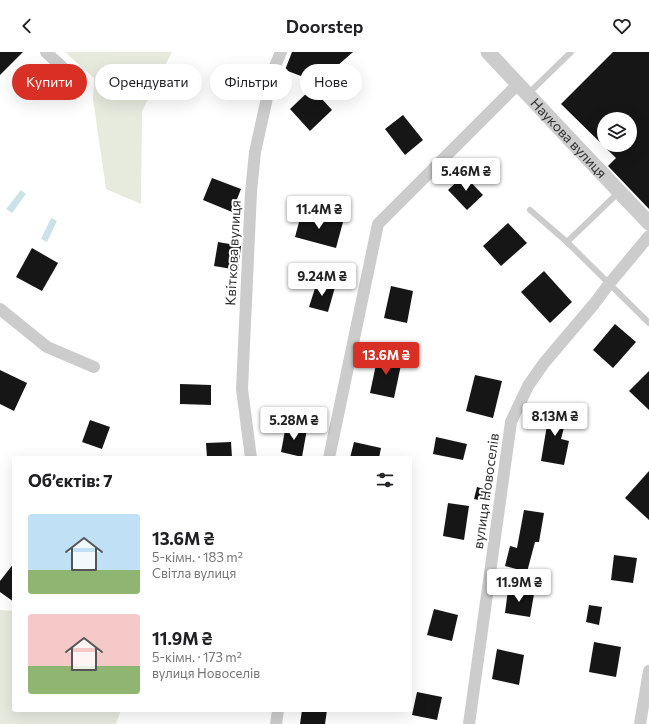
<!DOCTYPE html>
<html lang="uk">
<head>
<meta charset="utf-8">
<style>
	body { margin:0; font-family:Commissioner,sans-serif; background:#f6f6f6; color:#202124; height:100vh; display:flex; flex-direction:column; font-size:15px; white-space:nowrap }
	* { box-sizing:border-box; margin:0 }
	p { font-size:13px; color:#757577 }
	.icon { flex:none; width:22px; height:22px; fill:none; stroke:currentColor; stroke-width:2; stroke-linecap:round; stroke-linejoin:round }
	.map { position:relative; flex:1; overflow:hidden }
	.drawer { position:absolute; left:12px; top:404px; width:400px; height:256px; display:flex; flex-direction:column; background:#fff; border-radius:4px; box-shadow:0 4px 16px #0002 }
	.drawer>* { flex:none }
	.hud { position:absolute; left:12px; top:12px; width:400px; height:36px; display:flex; gap:8px }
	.tools { position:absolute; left:597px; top:60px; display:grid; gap:8px }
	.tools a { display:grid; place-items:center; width:40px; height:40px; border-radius:50%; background:#fff; box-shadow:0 4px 16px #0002; font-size:20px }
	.price { position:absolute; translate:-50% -34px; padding:0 9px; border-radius:4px; background:#fff; color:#222; font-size:13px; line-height:26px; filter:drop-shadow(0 1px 2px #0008) }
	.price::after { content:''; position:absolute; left:50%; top:24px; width:12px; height:9px; margin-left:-6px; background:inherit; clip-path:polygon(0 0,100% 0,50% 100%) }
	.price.selected { background:#d93025; color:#fff }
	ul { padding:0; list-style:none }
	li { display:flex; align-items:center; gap:12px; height:100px; padding:0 16px }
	li span { display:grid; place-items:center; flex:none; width:112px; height:80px; border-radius:4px; color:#555 }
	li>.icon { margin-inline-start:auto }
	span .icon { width:48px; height:48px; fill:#fffc; stroke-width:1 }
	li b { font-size:17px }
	h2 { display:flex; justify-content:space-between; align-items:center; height:48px; padding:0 16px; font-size:17px }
	.chip { padding:0 14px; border-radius:18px; background:#fff; box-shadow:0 4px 16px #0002; font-size:14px; line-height:36px }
	.chip.selected { background:#d93025; color:#fff }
	header { display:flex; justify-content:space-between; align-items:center; height:52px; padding:0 16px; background:#fff; font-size:18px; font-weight:600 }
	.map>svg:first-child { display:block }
</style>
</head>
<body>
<header><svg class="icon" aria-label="back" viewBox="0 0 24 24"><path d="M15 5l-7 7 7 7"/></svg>Doorstep<svg class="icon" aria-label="heart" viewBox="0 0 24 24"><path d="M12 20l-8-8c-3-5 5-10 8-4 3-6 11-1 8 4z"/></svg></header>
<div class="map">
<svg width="649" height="672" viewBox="0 0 649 672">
	<rect width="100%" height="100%" fill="#fff"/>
	<g fill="#e7ebde">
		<path d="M65,0H172L142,59L141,152L106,137L93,47L94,26Z"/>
		<path d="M0,558L14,559V658H121L116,672H0Z"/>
	</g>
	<g fill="#cce2e9">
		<path d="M21,138L26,142L12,161L6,157Z"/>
		<path d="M51,166L57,169L47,190L41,187Z"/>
	</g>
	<g fill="#161616" fill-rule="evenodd">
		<path d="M0,0H23L0,23Z"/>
		<path d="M292,0H353L313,35L301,24L285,18Z"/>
		<path d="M613,0H649V157L608,114L616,106L561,52ZM604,67H630V93H604Z"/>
		<path d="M312,36L332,58L310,79L290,57Z"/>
		<path d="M403,63L423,88L405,103L385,77Z"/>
		<path d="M464,123L483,143L467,158L448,138Z"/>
		<path d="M212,126L241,137L232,160L203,148Z"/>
		<path d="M302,159L343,170L336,196L295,185Z"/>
		<path d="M508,171L527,191L501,214L483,194Z"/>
		<path d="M218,190L241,194L238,218L214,214Z"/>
		<path d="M32,196L58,211L42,239L16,225Z"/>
		<path d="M544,219L572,250L550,271L521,240Z"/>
		<path d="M317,230L335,235L328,260L309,255Z"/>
		<path d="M391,234L413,239L407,271L384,266Z"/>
		<path d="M615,272L636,290L613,316L593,298Z"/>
		<path d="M378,303L402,308L394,346L370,341Z"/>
		<path d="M0,318L27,331L14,359L0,352Z"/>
		<path d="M649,319V358L629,339Z"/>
		<path d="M475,323L502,329L493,366L466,359Z"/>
		<path d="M180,332L211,333V353L180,352Z"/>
		<path d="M546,355L568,360L561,387L569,389L564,413L541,409L547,373L542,372Z"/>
		<path d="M90,368L110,375L102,397L82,390Z"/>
		<path d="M286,373L307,377L302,405L281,400Z"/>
		<path d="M436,385L467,392L463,408L433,402Z"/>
		<path d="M231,390L232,406H207L206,391Z"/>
		<path d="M354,390L381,396L379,406H350Z"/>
		<path d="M649,419V468L625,446Z"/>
		<path d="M477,435L491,439L489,450L474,447Z"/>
		<path d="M448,451L469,454L464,488L443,484Z"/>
		<path d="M524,458L544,461L539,490H535L527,520L505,514L510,494L517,496Z"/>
		<path d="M614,503L637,506L633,531L611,528Z"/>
		<path d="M14,511V550L0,540V529Z"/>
		<path d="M508,538L534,542L530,565L505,561Z"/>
		<path d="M589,553L602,555L599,573L586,570Z"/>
		<path d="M434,557L458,563L452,589L427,583Z"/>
		<path d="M594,590L621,595L616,625L589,620Z"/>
		<path d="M497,597L524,603L519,633L492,627Z"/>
		<path d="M417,640L442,645L437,668L412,663Z"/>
		<path d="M302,658H327L325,672H300Z"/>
	</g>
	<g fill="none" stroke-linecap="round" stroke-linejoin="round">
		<g stroke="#ccc" stroke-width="6">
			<path d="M528,42L571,0"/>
			<path d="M530,158L567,190L649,271"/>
			<path d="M567,190L619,140"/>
		</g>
		<g stroke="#ccc" stroke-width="12">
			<path d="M46,0L78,30"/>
			<path d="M0,257L47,295L94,315"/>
			<path d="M251,406L242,337L251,140L255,100L273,19L281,0"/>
			<path d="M329,406L378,172L518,32"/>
			<path d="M276,672L278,658"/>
			<path d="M469,672L511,370L528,334L544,311L594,252L609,232L649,184"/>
			<path d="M640,672L649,619"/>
		</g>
		<path stroke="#ccc" stroke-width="15" id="s1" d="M488,0L577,95L649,171"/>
	</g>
	<g text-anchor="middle" stroke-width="4" stroke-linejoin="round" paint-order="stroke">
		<g font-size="14" fill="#2f2f2f" stroke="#fff">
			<text dy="5" stroke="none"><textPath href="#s1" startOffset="118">Наукова вулиця</textPath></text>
			<text transform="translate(233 201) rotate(-87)" y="5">Квіткова вулиця</text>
			<text transform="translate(486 439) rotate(-82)" y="5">вулиця Новоселів</text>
		</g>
	</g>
</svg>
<div class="tools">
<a><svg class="icon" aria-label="layers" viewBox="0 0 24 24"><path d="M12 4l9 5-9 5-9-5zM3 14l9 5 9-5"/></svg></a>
</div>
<b class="price" style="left:466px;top:140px">5.46M ₴</b>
<b class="price" style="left:319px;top:178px">11.4M ₴</b>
<b class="price" style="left:322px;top:245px">9.24M ₴</b>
<b class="price selected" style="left:386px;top:324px">13.6M ₴</b>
<b class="price" style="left:555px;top:385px">8.13M ₴</b>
<b class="price" style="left:294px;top:389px">5.28M ₴</b>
<b class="price" style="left:519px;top:551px">11.9M ₴</b>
<div class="hud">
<a class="chip selected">Купити</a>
<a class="chip">Орендувати</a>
<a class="chip">Фільтри</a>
<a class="chip">Нове</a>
</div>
<section class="drawer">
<h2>Об’єктів: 7<svg class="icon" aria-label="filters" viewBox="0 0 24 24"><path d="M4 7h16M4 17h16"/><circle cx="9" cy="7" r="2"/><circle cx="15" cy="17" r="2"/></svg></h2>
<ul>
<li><span style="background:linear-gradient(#bfe0f5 70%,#8fb573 0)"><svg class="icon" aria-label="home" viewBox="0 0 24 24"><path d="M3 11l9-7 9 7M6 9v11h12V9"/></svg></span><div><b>13.6M ₴</b><p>5-кімн. · 183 m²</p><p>Світла вулиця</p></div></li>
<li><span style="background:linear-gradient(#f6c9c9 65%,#8fb573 0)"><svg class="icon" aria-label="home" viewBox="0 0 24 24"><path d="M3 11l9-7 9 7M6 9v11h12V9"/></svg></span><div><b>11.9M ₴</b><p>5-кімн. · 173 m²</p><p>вулиця Новоселів</p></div></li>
</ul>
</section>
</div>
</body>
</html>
